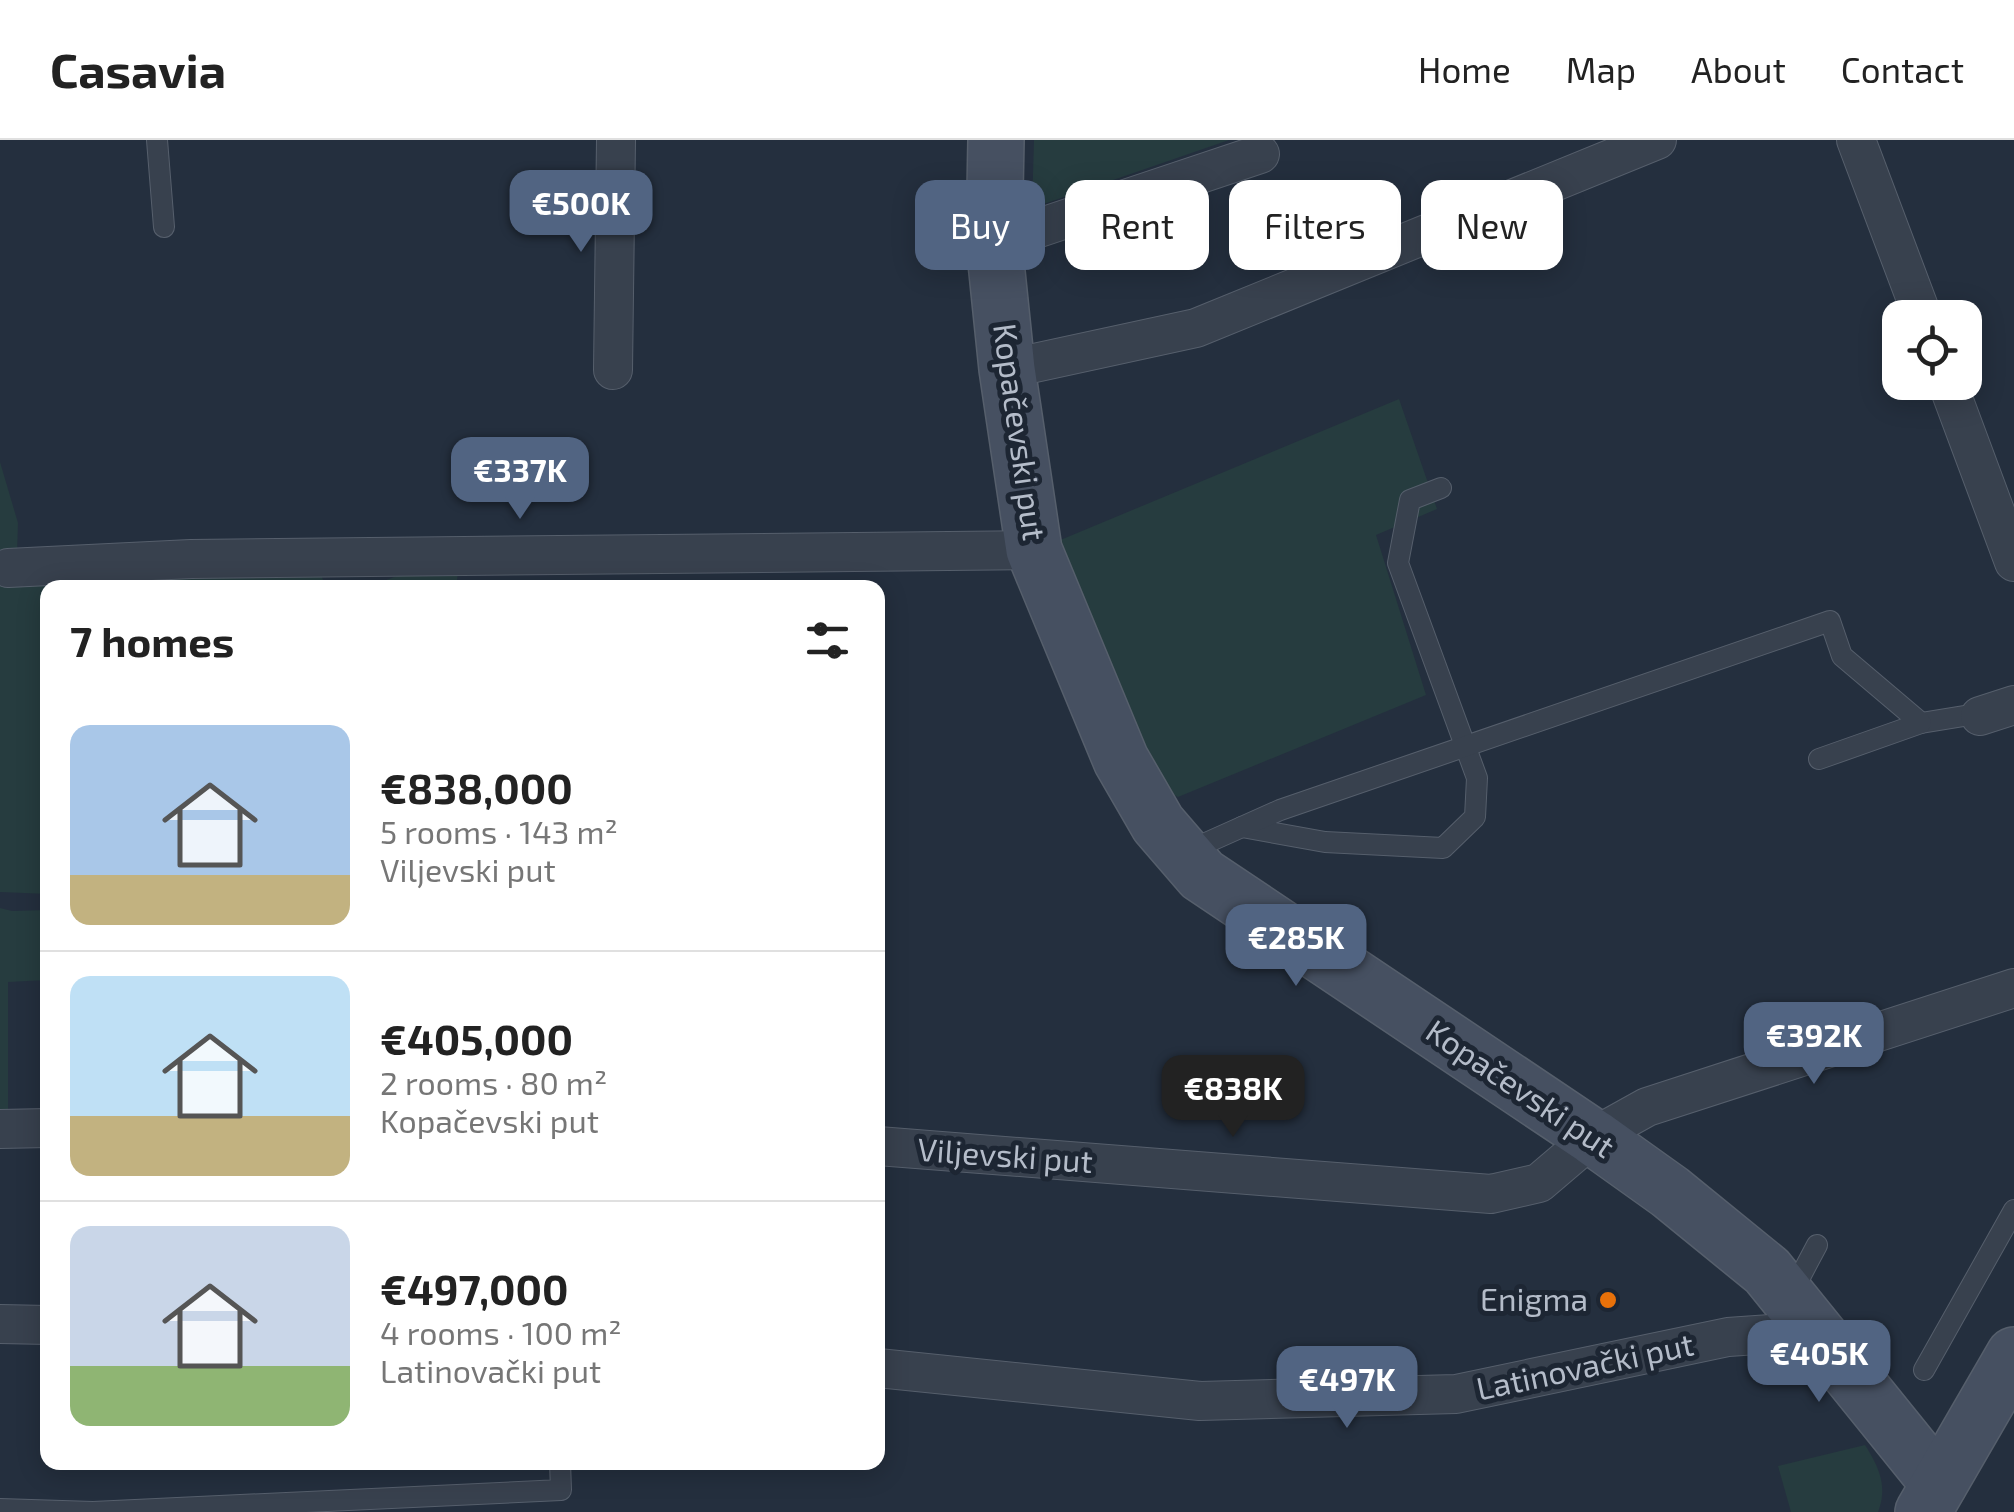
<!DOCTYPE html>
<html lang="en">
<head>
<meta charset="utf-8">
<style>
	body { margin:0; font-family:"Exo 2",sans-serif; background:#f2f2f2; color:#222; height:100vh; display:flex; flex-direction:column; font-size:38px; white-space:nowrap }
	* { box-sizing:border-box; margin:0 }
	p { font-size:32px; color:#767676 }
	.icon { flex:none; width:55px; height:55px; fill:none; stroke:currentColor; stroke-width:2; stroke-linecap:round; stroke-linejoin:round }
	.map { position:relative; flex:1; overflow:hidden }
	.panel { position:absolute; left:40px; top:440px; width:845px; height:890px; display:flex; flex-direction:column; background:#fff; border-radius:20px; box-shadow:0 5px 25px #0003 }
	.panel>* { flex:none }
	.banner { position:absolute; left:915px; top:40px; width:948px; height:90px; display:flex; gap:20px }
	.buttons { position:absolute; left:1882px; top:160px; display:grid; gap:20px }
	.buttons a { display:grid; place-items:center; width:100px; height:100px; border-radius:20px; background:#fff; box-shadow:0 5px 25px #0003; font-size:50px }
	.price { position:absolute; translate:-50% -85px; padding:0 22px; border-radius:20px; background:#516482; color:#fff; font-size:32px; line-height:65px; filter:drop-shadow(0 2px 5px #0008) }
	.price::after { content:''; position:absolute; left:50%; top:60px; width:30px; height:22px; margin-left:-15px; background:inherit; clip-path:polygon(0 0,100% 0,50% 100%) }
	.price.active { background:#222; color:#fff }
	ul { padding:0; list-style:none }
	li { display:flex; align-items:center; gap:30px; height:250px; padding:0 30px }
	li+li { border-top:2px solid #e0e0e0 }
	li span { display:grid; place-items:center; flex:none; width:280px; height:200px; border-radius:20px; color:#555 }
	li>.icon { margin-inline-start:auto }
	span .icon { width:120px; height:120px; fill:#fffc; stroke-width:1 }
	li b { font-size:42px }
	h2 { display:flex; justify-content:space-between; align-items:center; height:120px; padding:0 30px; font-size:42px }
	.chip { padding:0 35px; border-radius:20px; background:#fff; box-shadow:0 5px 25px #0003; font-size:35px; line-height:90px }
	.chip.active { background:#516482; color:#fff }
	header { display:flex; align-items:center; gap:60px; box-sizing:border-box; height:140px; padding:0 50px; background:#fff; border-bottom:2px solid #e0e0e0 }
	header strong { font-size:48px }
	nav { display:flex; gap:55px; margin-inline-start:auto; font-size:35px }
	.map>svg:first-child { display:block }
</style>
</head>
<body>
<header>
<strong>Casavia</strong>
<nav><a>Home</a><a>Map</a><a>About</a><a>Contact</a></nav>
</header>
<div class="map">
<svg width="2014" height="1372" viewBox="0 0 2014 1372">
	<rect width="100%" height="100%" fill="#242f3e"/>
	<g fill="#263c3f">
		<path d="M1034,0H1229L1032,68Z"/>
		<path d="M1399,259L1437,369L1376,395L1426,555L1178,657L1163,649L1058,401Z"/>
		<path d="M0,322L18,383L17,414L0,419Z"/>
		<path d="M458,432L456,448H48V754L0,752V439L321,434L325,446L375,444L400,435Z"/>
		<path d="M0,768L12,771L48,770L47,840L8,842V970H0Z"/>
		<path d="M1865,1305C1879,1327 1888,1347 1878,1372H1791L1778,1326Z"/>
	</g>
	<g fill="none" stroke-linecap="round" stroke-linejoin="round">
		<defs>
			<g id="lane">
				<path d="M157,0L164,87"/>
				<path d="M1921,583L1964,576H1980"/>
				<path d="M1242,687L1325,702L1443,708L1475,677L1477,638L1398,423L1410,360L1441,348"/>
				<path d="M1186,712L1280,670L1830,481L1842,516L1921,583L1819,619"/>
				<path d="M1787,1154L1799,1139L1817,1105"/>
				<path d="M1924,1230L2014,1070"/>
				<path d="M0,1369L93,1372L561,1350L560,1322"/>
			</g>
			<g id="street">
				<path d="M1856,0L1923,178"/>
				<path d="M994,103L1260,14"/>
				<path d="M1007,229L1196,188L1657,0"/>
				<path d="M613,230L616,0"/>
				<path d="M1947,242L2014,422"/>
				<path d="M8,428L191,419L1034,410"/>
				<path d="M1980,576L2014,565"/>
				<path d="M0,989L48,988"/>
				<path d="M878,1006L1491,1054L1539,1043L1593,997L1647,967L2014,848"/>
				<path d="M0,1184L48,1185"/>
				<path d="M878,1228L1200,1261L1456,1254L1728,1197L1814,1191"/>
			</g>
			<g id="secondary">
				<path d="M996,0L994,103L1007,229L1034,410L1121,620L1158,684L1202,735L1593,997L1670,1052L1767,1131L1939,1344"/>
				<path d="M1923,1372L2014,1215"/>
			</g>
		</defs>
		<use href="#lane" stroke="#565f6c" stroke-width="22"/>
		<use href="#street" stroke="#565f6c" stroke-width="40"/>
		<use href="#secondary" stroke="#565f6c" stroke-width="58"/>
		<use href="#lane" stroke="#38414e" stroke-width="20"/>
		<use href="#street" stroke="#38414e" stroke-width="38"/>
		<use href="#secondary" stroke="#465061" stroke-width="55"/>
	</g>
	<circle fill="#e8710a" stroke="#1d2633" stroke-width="4" cx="1608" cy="1160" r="10"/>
	<g text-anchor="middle" stroke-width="10" stroke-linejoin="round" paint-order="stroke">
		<g font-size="32" fill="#b4bcc9" stroke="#1d2633">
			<text transform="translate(1019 292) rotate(82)" y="11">Kopačevski put</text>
			<text transform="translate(1520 949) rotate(34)" y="11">Kopačevski put</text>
			<text transform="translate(1005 1016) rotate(4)" y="11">Viljevski put</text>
			<text transform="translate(1585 1227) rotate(-12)" y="11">Latinovački put</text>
		</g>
		<g font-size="32" fill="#b4bcc9" stroke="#1d2633" text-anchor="end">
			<text x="1588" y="1171">Enigma</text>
		</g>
	</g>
</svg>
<div class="buttons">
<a><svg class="icon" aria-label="locate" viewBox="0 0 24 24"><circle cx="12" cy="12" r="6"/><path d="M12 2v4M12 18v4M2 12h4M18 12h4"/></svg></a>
</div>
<b class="price" style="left:581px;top:115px">€500K</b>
<b class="price" style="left:520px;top:382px">€337K</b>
<b class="price" style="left:1296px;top:849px">€285K</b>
<b class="price" style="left:1814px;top:947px">€392K</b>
<b class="price active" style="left:1233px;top:1000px">€838K</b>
<b class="price" style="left:1819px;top:1265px">€405K</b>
<b class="price" style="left:1347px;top:1291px">€497K</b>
<div class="banner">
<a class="chip active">Buy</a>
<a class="chip">Rent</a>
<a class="chip">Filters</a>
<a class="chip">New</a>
</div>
<section class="panel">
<h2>7 homes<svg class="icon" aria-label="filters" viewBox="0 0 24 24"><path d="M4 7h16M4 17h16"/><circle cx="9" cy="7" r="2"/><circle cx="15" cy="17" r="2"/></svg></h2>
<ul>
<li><span style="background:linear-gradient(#a9c7e8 75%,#c2b280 0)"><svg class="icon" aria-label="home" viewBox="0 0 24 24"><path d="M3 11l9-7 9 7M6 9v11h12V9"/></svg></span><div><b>€838,000</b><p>5 rooms · 143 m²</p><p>Viljevski put</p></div></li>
<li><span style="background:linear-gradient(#bfe0f5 70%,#c2b280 0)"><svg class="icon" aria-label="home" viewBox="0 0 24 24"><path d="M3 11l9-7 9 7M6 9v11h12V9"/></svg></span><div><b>€405,000</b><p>2 rooms · 80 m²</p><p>Kopačevski put</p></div></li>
<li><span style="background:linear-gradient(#c9d6e8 70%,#8fb573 0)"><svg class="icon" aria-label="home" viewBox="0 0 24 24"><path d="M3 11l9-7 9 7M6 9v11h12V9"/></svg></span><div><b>€497,000</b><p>4 rooms · 100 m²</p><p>Latinovački put</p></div></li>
</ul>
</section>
</div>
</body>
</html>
